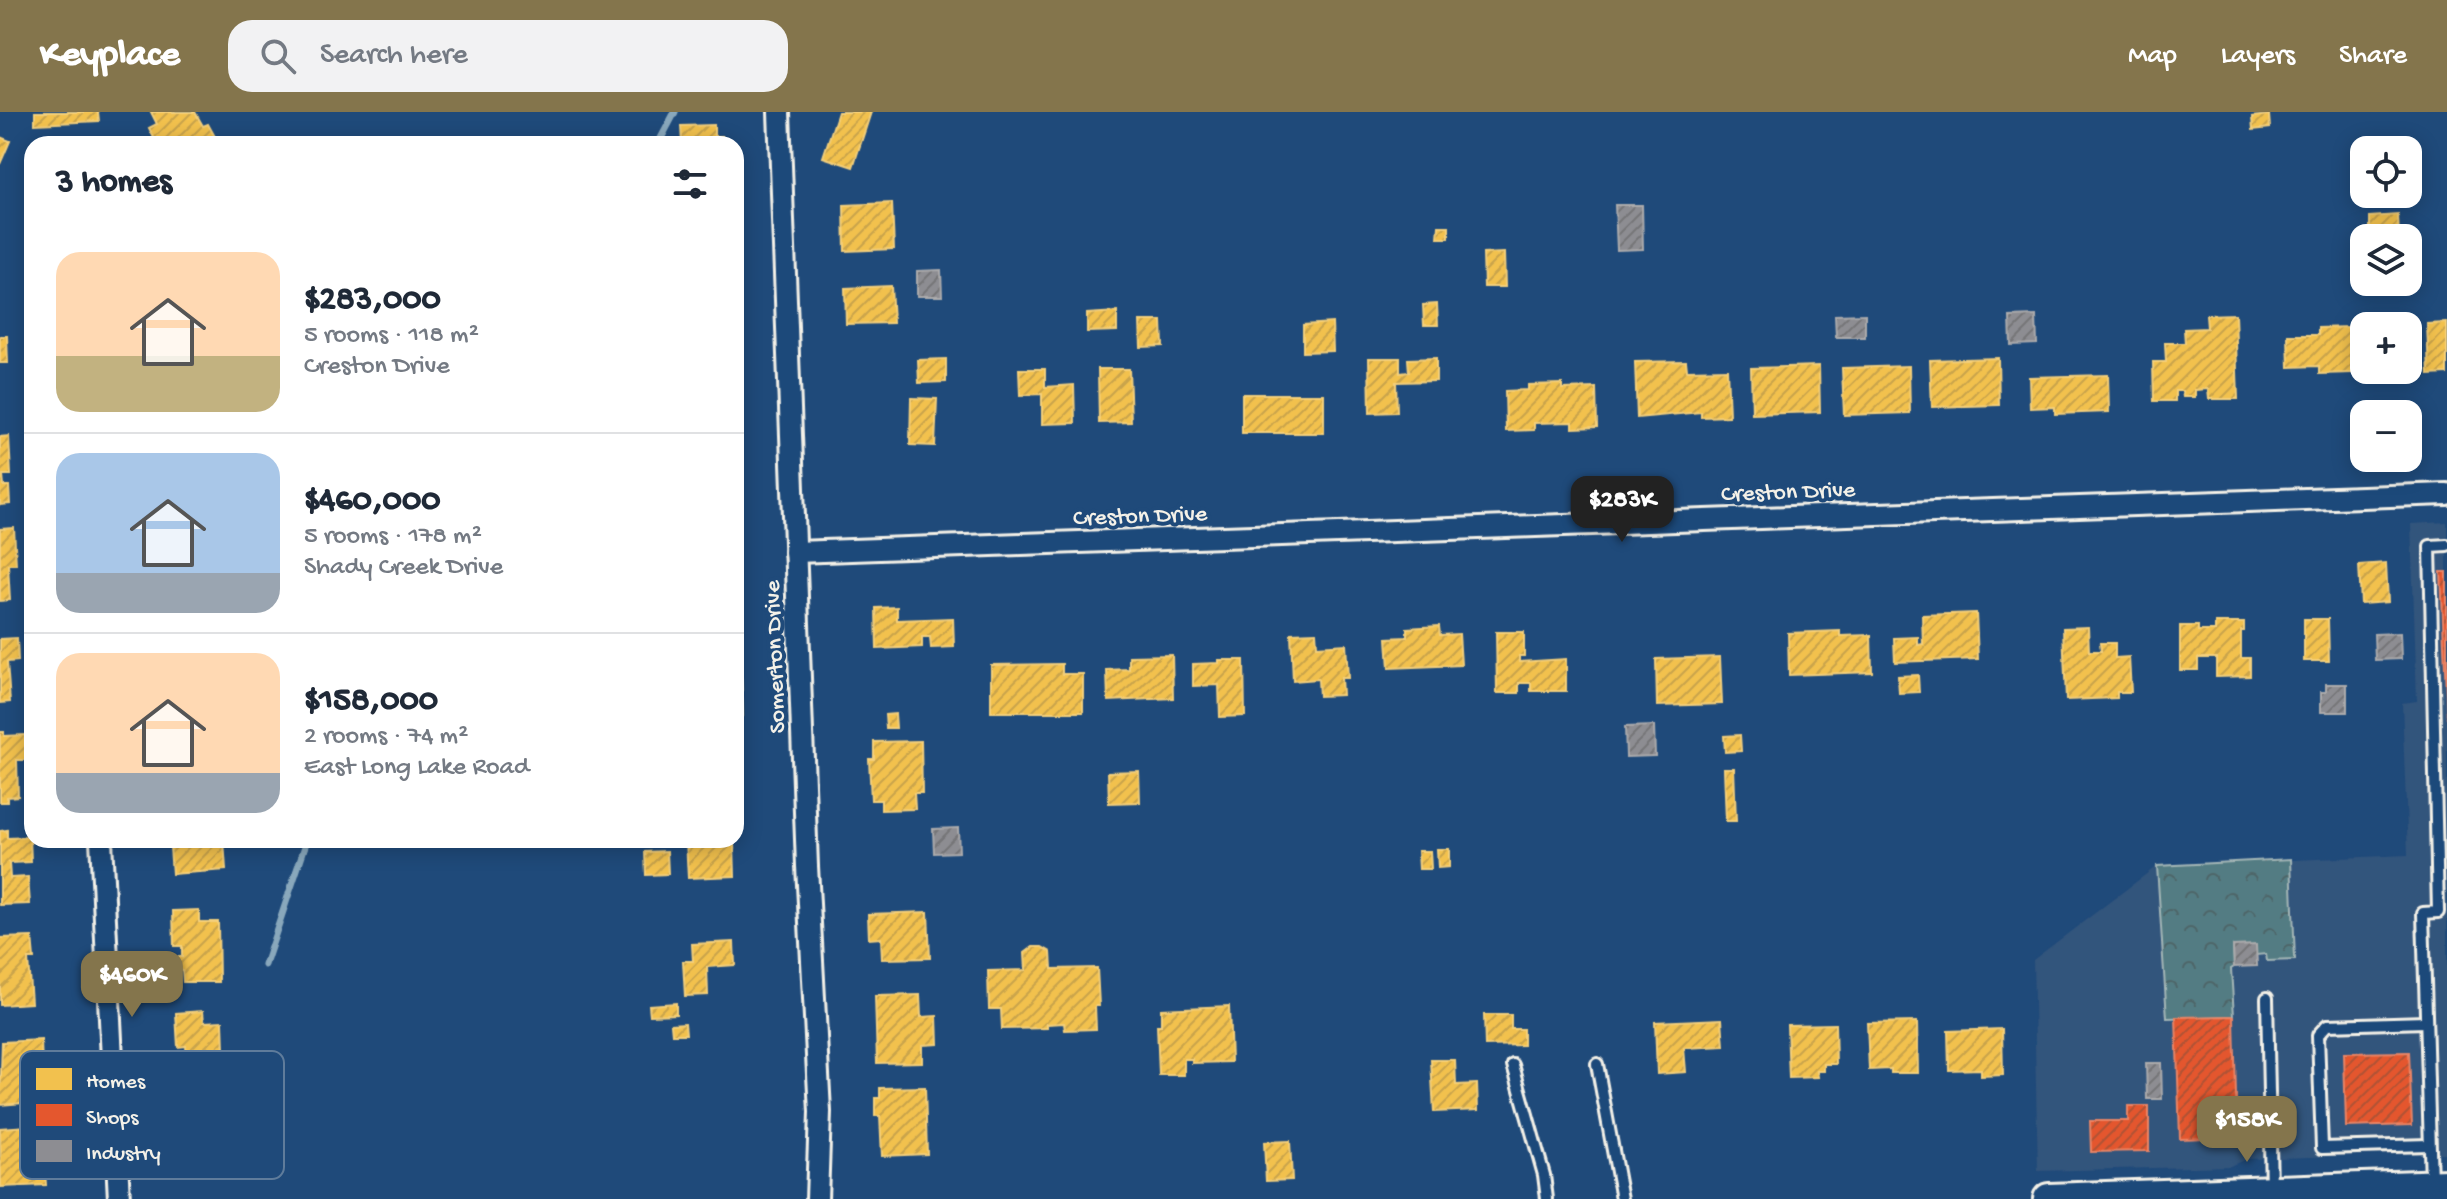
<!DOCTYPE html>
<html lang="en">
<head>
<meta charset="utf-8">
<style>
	body { margin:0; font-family:"Gochi Hand",sans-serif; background:#f2f2f3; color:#1f2937; height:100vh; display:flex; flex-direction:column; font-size:30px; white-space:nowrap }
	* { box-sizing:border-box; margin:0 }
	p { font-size:26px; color:#747a83 }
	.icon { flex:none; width:44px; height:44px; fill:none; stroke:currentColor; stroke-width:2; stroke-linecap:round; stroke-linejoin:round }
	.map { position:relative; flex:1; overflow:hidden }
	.side { position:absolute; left:24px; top:24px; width:720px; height:712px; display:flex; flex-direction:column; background:#fff; border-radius:24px; box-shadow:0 4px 20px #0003 }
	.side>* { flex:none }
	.buttons { position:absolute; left:2350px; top:24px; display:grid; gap:16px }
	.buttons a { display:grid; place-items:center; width:72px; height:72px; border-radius:16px; background:#fff; box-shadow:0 4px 20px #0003; font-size:40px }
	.price { position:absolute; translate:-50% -68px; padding:0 18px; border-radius:16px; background:#84754c; color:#fff; font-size:26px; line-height:52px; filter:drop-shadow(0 2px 4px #0008) }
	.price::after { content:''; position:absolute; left:50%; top:48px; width:24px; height:18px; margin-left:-12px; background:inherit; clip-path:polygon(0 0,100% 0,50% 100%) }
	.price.current { background:#222; color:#fff }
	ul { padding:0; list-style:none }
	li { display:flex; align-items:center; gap:24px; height:200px; padding:0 32px }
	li+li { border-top:2px solid #e0e1e3 }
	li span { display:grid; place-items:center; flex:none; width:224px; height:160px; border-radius:24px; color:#555 }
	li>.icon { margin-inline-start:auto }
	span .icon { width:96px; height:96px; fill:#fffc; stroke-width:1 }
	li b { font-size:34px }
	h2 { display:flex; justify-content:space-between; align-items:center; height:96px; padding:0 32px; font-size:34px }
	header { display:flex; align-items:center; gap:48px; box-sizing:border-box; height:112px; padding:0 40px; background:#84754c; color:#fff }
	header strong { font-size:38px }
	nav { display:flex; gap:44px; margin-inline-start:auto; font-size:28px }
	.search { width:560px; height:72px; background:#f2f2f3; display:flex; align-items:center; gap:20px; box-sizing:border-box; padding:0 28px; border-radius:24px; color:#747a83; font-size:30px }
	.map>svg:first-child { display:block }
</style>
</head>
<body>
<header>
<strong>Keyplace</strong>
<div class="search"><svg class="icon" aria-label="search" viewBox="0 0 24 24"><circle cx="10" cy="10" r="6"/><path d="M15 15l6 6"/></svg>Search here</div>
<nav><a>Map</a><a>Layers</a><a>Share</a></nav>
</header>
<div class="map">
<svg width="2447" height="1087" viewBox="0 0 2447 1087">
	<defs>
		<pattern id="park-crowns" width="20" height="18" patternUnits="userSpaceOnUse" patternTransform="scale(2)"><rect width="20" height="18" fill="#537c83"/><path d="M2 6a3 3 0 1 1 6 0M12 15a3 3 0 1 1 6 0" fill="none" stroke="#4e6568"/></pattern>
		<pattern id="homes-hatch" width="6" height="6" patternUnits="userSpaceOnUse" patternTransform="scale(2)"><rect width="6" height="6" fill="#f2c14e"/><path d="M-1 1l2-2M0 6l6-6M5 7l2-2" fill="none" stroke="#c8a34c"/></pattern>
		<pattern id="shops-hatch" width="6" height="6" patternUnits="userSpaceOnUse" patternTransform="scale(2)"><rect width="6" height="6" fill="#e4572e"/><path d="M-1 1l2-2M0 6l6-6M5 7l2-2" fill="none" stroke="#ae5236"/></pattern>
		<pattern id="industry-hatch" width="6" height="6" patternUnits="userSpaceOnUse" patternTransform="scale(2)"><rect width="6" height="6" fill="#8d8d92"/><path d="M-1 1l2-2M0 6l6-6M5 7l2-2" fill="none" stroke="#757577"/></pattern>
	</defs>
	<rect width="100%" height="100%" fill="#1f4a7a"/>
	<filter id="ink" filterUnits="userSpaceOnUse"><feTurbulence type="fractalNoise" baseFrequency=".0125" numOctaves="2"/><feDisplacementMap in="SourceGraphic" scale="16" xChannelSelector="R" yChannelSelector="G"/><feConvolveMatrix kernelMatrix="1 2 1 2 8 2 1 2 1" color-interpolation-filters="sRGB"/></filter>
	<g filter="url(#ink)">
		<path fill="#33547c" d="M2447,410V1041L2246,1047L2230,1054L2038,1059L2033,848L2157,754L2408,743L2402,591L2417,589L2411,412Z"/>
		<path fill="url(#park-crowns)" stroke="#a4b6b6" stroke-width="2" d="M2291,747L2295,848L2267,849L2266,842L2256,843L2233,834L2234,855L2231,857L2234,904L2167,906L2157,754Z"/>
		<g fill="url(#homes-hatch)" stroke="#f3cf7c" stroke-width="2">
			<path d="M35,0H98L99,9L35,12Z"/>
			<path d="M151,0H195L203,14L208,12L219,32H157L149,16L157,12Z"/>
			<path d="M838,0H871L853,55L823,45Z"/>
			<path d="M2269,3L2270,16L2253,18L2252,5Z"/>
			<path d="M714,13V24H722V32H682L681,14Z"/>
			<path d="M0,25L10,29L0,52Z"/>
			<path d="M892,91L894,137L845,139L844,93Z"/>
			<path d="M2398,103L2399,126H2370V105Z"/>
			<path d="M1439,114H1449V126H1438Z"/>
			<path d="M1504,141L1505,175H1484L1483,142Z"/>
			<path d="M891,174L893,211L846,212L845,176Z"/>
			<path d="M1437,192L1438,213H1424L1423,193Z"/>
			<path d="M1117,200V219L1087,220V202Z"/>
			<path d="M2235,202L2238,287H2209L2208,277L2195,278V285H2183L2182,279H2175V289H2154L2153,250H2166L2165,231H2185L2184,217L2207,216L2206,203Z"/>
			<path d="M1140,209H1162L1163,234L1141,235Z"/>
			<path d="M1332,211L1333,239L1303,240V213Z"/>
			<path d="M2447,211V262L2429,263L2427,212Z"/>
			<path d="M2350,215L2351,222L2364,221V253H2352V261L2319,262V254L2289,255L2288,223H2318V216Z"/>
			<path d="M0,224H7L8,251H0Z"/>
			<path d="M1369,246H1400V261L1409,260L1408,247L1436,246V269L1396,270L1397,300L1370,301Z"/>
			<path d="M1998,246L1999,293L1932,295L1930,248Z"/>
			<path d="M946,247V270L919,271L918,248Z"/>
			<path d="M1686,249L1687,258L1727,257L1729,304L1701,305V300L1637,306L1635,250Z"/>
			<path d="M1819,254L1820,300L1752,302L1751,256Z"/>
			<path d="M1909,254L1910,301L1844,303L1842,256Z"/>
			<path d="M1019,257H1045V275L1074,273L1075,311L1042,312V282L1020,283Z"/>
			<path d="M1098,257H1129L1131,310L1099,311Z"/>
			<path d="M2108,263L2109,300L2055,302V295L2030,296L2029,265Z"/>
			<path d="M1562,272V277L1596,276L1597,315L1573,316V310L1534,311V318L1506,319L1505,279L1528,278V273Z"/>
			<rect x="1242" y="282" width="82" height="39"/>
			<path d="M911,286L937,287L935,334L910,333Z"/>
			<path d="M9,324L11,363H3L4,374H9L10,392L0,393V325Z"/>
			<path d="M14,416L16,452H8L10,488L0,489V417Z"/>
			<path d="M2386,451L2388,490L2361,492L2359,453Z"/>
			<path d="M897,495V508L953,506L954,535L931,536L930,525H922V535L877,537L876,496Z"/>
			<path d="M1976,501L1978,547L1895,550L1894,526L1918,525V533L1923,532L1922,503Z"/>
			<path d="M2304,507H2328L2329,549H2304Z"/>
			<path d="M2215,511H2244V519H2241V546H2250V564L2216,565V546H2198V558H2180V514H2198V519H2215Z"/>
			<path d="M1439,514L1440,523L1459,522L1461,553L1389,556L1387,526L1407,525V516Z"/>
			<path d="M2088,515L2089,539H2101L2100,531H2115V546L2129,545L2131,580H2117V586L2066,588L2063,516Z"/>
			<path d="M1840,519V524L1871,523L1872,560L1789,563L1788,521Z"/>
			<path d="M1316,520L1317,534L1346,532L1348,566H1341L1342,583L1319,584L1318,567L1293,569L1291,521Z"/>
			<path d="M1496,520H1524V544H1519V550L1566,547V579H1531V571H1519V581H1497Z"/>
			<path d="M17,526L18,549L7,550L10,590L0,591V527Z"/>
			<path d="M1172,543L1173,586L1108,589L1107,558L1129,557V544Z"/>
			<path d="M1720,545L1722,592L1657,594L1656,547Z"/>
			<path d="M1219,548H1244L1245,604L1220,605L1219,573L1193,574V552L1219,551Z"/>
			<path d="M1062,552V562H1083V600H991V553Z"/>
			<path d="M736,563H741L743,604H736Z"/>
			<path d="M1918,563L1919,580L1899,581L1898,564Z"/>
			<path d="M895,602L896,616H886L885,603Z"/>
			<path d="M0,620H4V624L25,623L26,648H17L18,684L7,685V690H0Z"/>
			<path d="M1740,623L1741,639L1725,640L1724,624Z"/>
			<path d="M921,629L922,681H914L915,697L881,698V688H871L869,647H874V630Z"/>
			<path d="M1724,656H1734L1736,709H1726Z"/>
			<path d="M1139,659L1140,690L1109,691L1108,660Z"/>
			<path d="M7,718V726L30,725L31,750L9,751L10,766L28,765L30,792L0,793V719Z"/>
			<path d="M185,728H224L226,758L172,762L170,735L185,733Z"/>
			<path d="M686,728H726L727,732H734L735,764L688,766Z"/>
			<path d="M1437,737H1449V755L1438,756Z"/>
			<path d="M667,739L668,762L646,763L645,740Z"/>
			<path d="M1418,739H1430L1431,757H1419Z"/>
			<path d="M199,798V810H218L219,870H183L182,858H176L175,845H182V834H174L173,799Z"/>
			<path d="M928,800L930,846L882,847L881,826L869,827L868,802Z"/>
			<path d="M32,825L34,847H28L31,891L0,893V826Z"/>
			<path d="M734,830L735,853L707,855L708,883L685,884L683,849H693L692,832Z"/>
			<path d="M1033,835H1042L1051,840L1052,857L1097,856L1099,894H1095L1096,917L1065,918L1064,911L1047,912V916L1002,917L1001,897H989L988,859L1026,858L1025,841Z"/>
			<path d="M920,883L921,905L937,904L938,932L922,933V950L877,951L875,884Z"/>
			<path d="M676,891V902L650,903L649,893Z"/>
			<path d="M1229,894L1231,950L1192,951V947H1184V963H1159L1157,913H1161V897Z"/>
			<path d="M203,899L204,910L223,909L225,968L188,969L187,959H180L179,945H187L186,934L178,935L176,901Z"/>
			<path d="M1484,903H1511V917H1523V933L1485,934Z"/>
			<path d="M1722,907L1724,934L1684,936L1686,960L1657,962L1655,910Z"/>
			<path d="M1917,910L1918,961H1891V957L1869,958L1867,911Z"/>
			<path d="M685,911L686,922H672L671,912Z"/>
			<path d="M1835,912L1836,952H1824V959H1817L1818,965L1789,966L1787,913Z"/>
			<path d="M2002,917L2003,963L1981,964V957L1949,958L1948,919Z"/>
			<path d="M41,928L42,956L34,957L35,990L0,993L2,930Z"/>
			<path d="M1431,948H1455L1456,973L1477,972L1478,998L1434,1000Z"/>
			<path d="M925,975L927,1042L882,1044L880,1004H875V986H880V976Z"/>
			<path d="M28,1014L30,1049L44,1048L46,1073L1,1075L0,1016Z"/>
			<path d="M1290,1029L1292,1068L1266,1069L1264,1030Z"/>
		</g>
		<g fill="url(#shops-hatch)" stroke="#e98566" stroke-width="2">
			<path d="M2441,460H2447V606Z"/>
			<path d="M2234,904L2237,1025L2180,1027L2176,905Z"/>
			<path d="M2409,940L2412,1013L2346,1015L2344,941Z"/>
			<path d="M2128,994H2149V1039L2091,1040L2090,1009H2128Z"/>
		</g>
		<g fill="url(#industry-hatch)" stroke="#acabac" stroke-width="2">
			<path d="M1615,93H1642L1643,137L1617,138Z"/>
			<path d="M941,158L942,184H917V159Z"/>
			<path d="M1865,202V225H1836L1835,203Z"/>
			<path d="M2036,204L2037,232L2011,233L2010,205Z"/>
			<path d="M2400,521L2401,547L2375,548L2374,522Z"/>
			<path d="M2326,572H2347V600H2321V580H2326Z"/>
			<path d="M1654,614L1655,644L1626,645L1625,615Z"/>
			<path d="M958,716L959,740L934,741L933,717Z"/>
			<path d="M2256,833L2257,854L2234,855L2233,834Z"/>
			<path d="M2146,951H2161L2162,987H2147Z"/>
		</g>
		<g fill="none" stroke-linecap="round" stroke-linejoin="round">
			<g stroke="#89a8bc" stroke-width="7">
				<path d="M658,32L675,0"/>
				<path d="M265,853L307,728"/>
			</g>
			<defs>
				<g id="service">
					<path d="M2267,886L2271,1077"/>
					<path d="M2426,910L2327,913L2318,923L2322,1036L2429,1033"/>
					<path d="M1597,952L1622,1087"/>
					<path d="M1513,953L1544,1063L1547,1087"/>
					<path d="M2431,1071L2423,801L2438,800L2430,434L2447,433"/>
				</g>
				<g id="minor">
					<path d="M779,0L807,754L820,1000L817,1087"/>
					<path d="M795,440L2447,382"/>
					<path d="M101,728L119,1087"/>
				</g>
				<path id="secondary" d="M2049,1087L2447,1073"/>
			</defs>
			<use href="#service" stroke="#f4f1e8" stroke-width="16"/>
			<use href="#minor" stroke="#f4f1e8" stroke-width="26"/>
			<use href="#secondary" stroke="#f4f1e8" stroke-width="36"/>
			<use href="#service" stroke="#1f4a7a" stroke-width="10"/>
			<use href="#minor" stroke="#1f4a7a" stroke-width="20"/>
			<use href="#secondary" stroke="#1f4a7a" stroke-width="30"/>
		</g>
	</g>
	<g text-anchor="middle" stroke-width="8" stroke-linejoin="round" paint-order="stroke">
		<g font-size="24" fill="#f4f1e8" stroke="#1f4a7a">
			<text transform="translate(1788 378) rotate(-2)" y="8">Creston Drive</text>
			<text transform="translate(1140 402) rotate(-2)" y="8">Creston Drive</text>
			<text transform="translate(773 545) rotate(-92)" y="8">Somerton Drive</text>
		</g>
	</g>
	<rect x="20" y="939" width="264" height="128" rx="12" fill="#1f4a7a" stroke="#5f7c9b" stroke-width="2"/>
	<rect x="36" y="956" width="36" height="22" fill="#f2c14e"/>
	<rect x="36" y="992" width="36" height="22" fill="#e4572e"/>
	<rect x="36" y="1028" width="36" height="22" fill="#8d8d92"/>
	<g font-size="22" fill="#f4f1e8">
		<text x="86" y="975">Homes</text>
		<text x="86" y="1011">Shops</text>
		<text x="86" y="1047">Industry</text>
	</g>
</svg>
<div class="buttons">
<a><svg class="icon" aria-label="locate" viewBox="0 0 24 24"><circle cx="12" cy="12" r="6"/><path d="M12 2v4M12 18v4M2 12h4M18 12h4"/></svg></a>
<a><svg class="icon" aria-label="layers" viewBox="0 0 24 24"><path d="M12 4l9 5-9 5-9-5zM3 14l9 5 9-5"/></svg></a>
<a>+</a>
<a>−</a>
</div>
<b class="price current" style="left:1622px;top:432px">$283K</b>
<b class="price" style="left:132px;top:907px">$460K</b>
<b class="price" style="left:2247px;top:1052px">$158K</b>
<section class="side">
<h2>3 homes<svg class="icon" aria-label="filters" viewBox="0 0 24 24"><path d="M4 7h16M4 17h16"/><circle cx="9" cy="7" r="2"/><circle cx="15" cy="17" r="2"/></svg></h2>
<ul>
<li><span style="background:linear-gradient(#ffd9b3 65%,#c2b280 0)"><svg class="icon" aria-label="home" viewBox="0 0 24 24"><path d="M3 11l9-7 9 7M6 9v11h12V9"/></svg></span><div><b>$283,000</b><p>5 rooms · 118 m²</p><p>Creston Drive</p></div></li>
<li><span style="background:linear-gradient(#a9c7e8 75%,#9aa5b1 0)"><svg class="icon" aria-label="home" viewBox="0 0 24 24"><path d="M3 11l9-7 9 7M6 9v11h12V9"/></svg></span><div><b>$460,000</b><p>5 rooms · 178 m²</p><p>Shady Creek Drive</p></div></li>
<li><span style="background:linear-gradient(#ffd9b3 75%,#9aa5b1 0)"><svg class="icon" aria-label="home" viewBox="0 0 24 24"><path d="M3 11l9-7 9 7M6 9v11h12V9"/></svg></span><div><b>$158,000</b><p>2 rooms · 74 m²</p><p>East Long Lake Road</p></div></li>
</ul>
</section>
</div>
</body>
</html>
